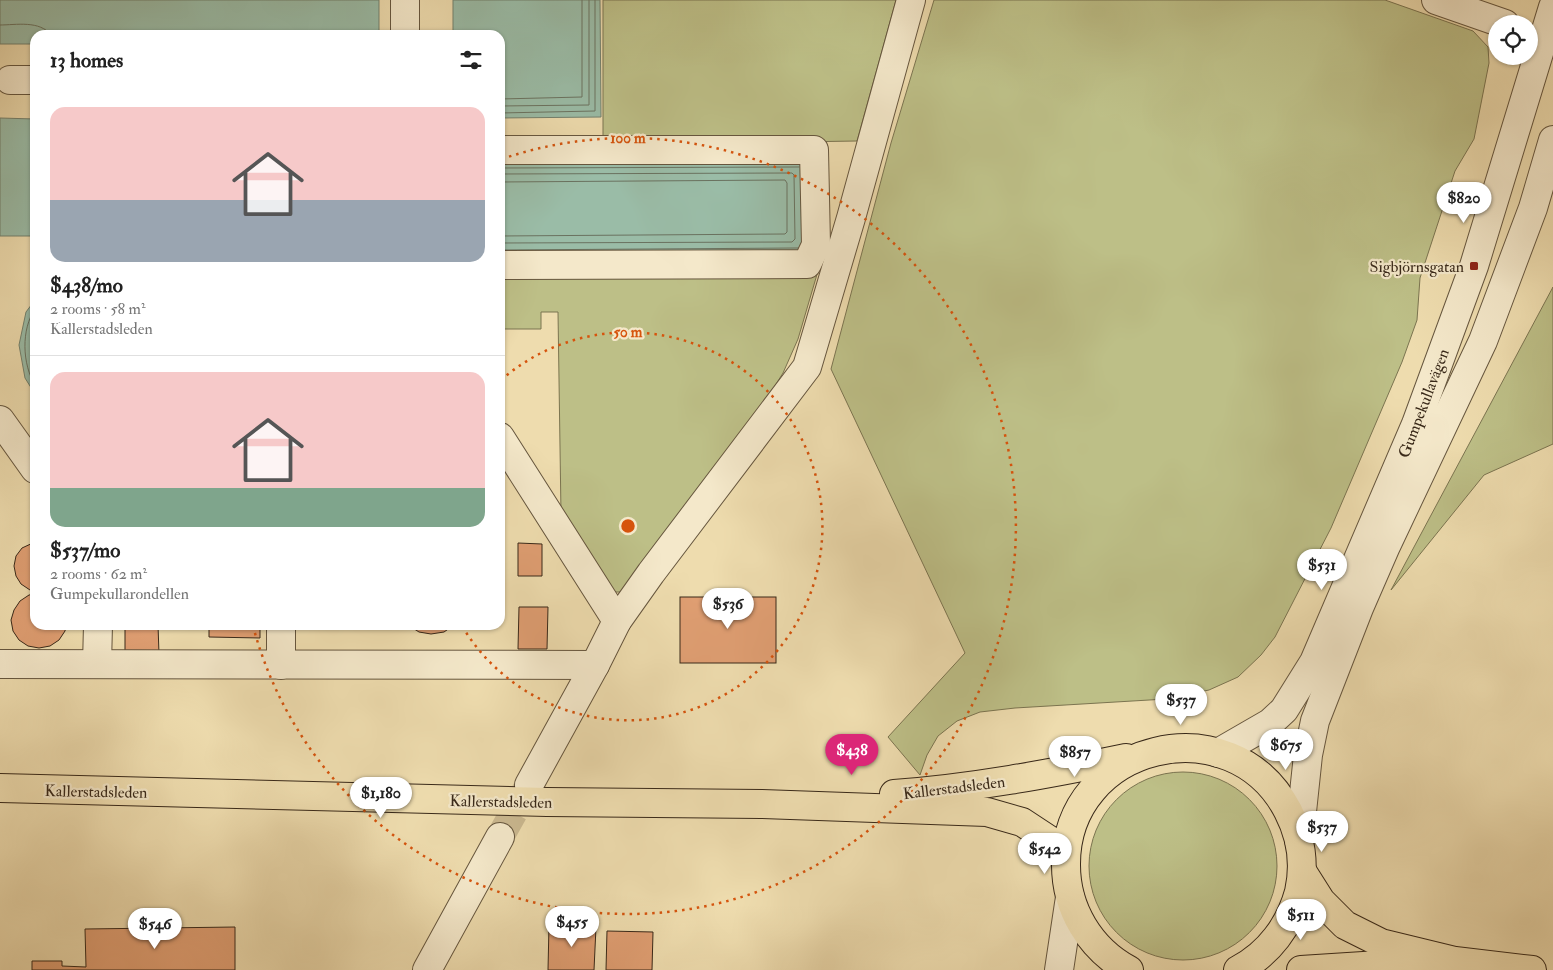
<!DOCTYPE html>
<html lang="en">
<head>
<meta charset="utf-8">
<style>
	body { margin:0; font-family:"IM FELL Double Pica",serif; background:#f6f6f6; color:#222; height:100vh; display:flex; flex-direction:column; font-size:19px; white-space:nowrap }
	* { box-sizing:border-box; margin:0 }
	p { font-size:16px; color:#767676 }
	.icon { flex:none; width:28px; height:28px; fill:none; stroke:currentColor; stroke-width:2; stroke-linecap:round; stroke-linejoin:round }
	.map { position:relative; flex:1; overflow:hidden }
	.side { position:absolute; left:30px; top:30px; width:475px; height:600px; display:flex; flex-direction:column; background:#fff; border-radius:15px; box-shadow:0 1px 4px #0004 }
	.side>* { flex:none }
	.tools { position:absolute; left:1488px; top:15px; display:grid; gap:10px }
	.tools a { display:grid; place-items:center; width:50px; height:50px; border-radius:50%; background:#fff; box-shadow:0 1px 4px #0004; font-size:25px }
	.price { position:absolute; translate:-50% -42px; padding:0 11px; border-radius:18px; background:#fff; color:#222; font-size:16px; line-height:32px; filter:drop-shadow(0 1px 2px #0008) }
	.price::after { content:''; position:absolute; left:50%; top:30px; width:15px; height:11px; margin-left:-8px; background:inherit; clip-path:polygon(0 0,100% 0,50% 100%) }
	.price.current { background:#db2777; color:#fff }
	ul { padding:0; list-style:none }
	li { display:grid; align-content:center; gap:10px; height:265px; padding:0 20px }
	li+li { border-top:1px solid #e0e0e0 }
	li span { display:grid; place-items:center; height:155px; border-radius:15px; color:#555 }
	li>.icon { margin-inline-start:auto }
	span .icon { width:90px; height:90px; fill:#fffc; stroke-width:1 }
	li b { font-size:21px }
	h2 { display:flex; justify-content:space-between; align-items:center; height:60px; padding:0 20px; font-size:21px }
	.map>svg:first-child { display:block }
</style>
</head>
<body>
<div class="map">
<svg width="1553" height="970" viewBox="0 0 1553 970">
	<rect width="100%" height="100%" fill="#eedcae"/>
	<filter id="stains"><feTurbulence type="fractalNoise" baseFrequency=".004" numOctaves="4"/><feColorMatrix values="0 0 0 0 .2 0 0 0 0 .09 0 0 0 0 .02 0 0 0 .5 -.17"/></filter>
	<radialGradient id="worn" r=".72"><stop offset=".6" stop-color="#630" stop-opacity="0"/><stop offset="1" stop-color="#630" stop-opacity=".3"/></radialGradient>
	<g fill="#bdbf87" stroke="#7b7450">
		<path d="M603,0H896L857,141L603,145Z"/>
		<path d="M934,0H1385L1473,31L1488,47L1489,63L1474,139L1455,171L1420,278L1417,320L1402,362L1331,528L1275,637L1261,655L1238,677L1209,690L1166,699L1015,708L980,712L957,721L938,736L927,755L920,775L888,737L965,653L831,369L891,143Z"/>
		<path d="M818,271L798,339L783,373L764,403L622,592H615L610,589L561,514L558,312H541V329H500V273Z"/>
		<path d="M1553,287V444L1484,475L1391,590Z"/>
		<circle cx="1183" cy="866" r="94"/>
	</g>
	<g fill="#9abca7" stroke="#73816e">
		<path d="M0,0H379V35H35V44H0Z"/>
		<path d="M453,0H600L601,117L500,118V35H453Z"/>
		<path d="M0,118L35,119V236H0Z"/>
		<path d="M806,161V253L500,254V163Z"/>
		<path d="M35,300V394L25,378L19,345L26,312Z"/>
	</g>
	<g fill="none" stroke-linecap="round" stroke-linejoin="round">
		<g stroke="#6a7260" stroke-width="1">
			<path d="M0,25C16,25 40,20 51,35"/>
			<path d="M500,99L582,97V0"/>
			<path d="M500,106L589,105V0"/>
			<path d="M500,113L595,111V0"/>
			<path d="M500,168L799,167"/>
			<path d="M500,174L792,173L794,175L795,239L792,242L500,243"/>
			<path d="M500,182L785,180L787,183V232L785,234L500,236"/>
			<path d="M500,250L798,248"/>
			<path d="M35,309C21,329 22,364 35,385"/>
		</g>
	</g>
	<g fill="#df9e72" stroke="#392919">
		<path d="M35,542V591L30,590L21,584L16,576L14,566L16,556L22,548Z"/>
		<path d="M518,543L542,544V576H518Z"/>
		<path d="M35,594V625H66L65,631L59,640L50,646L39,648L28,646L19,640L13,631L11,620L14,610L20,601L29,595Z"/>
		<rect x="680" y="597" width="96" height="66"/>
		<path d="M519,607H548L547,649H518Z"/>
		<path d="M125,625H158L159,654H125Z"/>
		<path d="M209,625H260V638L209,637Z"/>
		<path d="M408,625H454L444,632L431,634L419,632Z"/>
		<path d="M549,925L596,927L594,970H548Z"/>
		<path d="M235,927V970H32V961H62V966L86,967L85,929Z"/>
		<path d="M607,931L653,932L652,970H606Z"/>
	</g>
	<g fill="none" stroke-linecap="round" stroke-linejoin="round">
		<path stroke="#cab890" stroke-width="28" stroke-dasharray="28 14" stroke-linecap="butt" d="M500,837L529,785"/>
		<defs>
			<g id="minor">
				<path d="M405,0V35"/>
				<path d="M1436,0L1505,24"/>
				<path d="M10,80H35"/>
				<path d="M500,150H814L816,245L807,264L500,265"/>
				<path d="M0,420L35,469"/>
				<path d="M500,437L617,621"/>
				<path d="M281,625V665"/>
				<path d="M0,664L595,665"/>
				<path d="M97,664L98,625"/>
				<path d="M1218,753L1270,723L1284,710L1314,662L1416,424L1474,266L1553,7"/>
				<path d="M529,785L595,665L617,621L651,573L807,367L851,218L911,0"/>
				<path d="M1299,840L1308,755L1315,721L1359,608L1386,546L1483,341L1533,208L1553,140"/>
				<path d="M427,970L500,837"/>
				<path d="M1059,970L1070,897"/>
			</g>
			<g id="major">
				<path d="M0,788L547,802L762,804L987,812L1022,822L1066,851"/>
				<path d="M894,794C973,788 1049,774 1126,758"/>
				<path d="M1302,871L1321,901L1345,925L1381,943L1455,961L1532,970"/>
				<path d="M1129,970C1090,949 1066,909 1066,865C1065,743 1232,703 1288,811C1301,836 1305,865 1299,892C1290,925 1269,954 1238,970"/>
				<path d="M1301,970L1426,962"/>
			</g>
		</defs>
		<use href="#minor" stroke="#66563e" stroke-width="30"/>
		<use href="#major" stroke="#392919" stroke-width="30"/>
		<use href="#minor" stroke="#f4e8ca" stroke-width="28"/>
		<use href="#major" stroke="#eedcae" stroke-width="28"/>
	</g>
	<g fill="none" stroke="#d6540d" stroke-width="2.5" stroke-dasharray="2.5 5">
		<path d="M501 380A194 194 0 1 1 462 626"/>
		<path d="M502 159A388 388 0 1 1 253 626"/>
	</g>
	<rect fill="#8f2418" stroke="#f4e8ca" stroke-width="2" x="1469" y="261" width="10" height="10" rx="2.5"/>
	<g text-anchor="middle" stroke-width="4.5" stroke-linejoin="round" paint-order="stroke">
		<g font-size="16" fill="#392919" stroke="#f4e8ca" text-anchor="end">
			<text x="1464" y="272">Sigbjörnsgatan</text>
		</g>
		<g font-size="16" fill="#392919" stroke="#f4e8ca">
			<text transform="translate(1423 403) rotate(-69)" y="6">Gumpekullavägen</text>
			<text transform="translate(954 787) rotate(-7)" y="6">Kallerstadsleden</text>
			<text transform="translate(96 791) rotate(1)" y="6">Kallerstadsleden</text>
			<text transform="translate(501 801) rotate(1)" y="6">Kallerstadsleden</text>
		</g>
	</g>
	<circle cx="628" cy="526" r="8" fill="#d6540d" stroke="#f4e8ca" stroke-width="2.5"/>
	<g font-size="15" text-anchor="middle" font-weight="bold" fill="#d6540d" stroke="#f4e8ca" stroke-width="4.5" stroke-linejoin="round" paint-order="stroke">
		<text x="628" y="143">100 m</text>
		<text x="628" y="337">50 m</text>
	</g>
	<rect width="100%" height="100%" filter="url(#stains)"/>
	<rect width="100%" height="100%" fill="url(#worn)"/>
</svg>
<div class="tools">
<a><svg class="icon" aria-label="locate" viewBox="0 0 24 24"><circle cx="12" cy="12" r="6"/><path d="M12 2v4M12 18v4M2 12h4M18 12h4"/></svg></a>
</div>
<b class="price" style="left:1464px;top:224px">$820</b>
<b class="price" style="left:1322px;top:591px">$531</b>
<b class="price" style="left:728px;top:630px">$536</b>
<b class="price" style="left:1181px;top:726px">$537</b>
<b class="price" style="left:1286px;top:771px">$675</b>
<b class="price current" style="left:852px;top:776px">$438</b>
<b class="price" style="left:1075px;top:778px">$857</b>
<b class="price" style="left:381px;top:819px">$1,180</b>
<b class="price" style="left:1322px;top:853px">$537</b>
<b class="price" style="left:1045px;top:875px">$542</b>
<b class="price" style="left:1301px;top:941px">$511</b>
<b class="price" style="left:572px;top:948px">$455</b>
<b class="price" style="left:155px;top:950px">$546</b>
<section class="side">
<h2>13 homes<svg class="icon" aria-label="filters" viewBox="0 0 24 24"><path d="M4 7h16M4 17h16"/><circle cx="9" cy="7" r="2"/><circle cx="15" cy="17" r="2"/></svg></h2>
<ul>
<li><span style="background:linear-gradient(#f6c9c9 60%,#9aa5b1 0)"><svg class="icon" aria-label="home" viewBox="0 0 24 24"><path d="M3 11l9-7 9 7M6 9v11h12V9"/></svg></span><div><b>$438/mo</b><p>2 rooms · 58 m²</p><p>Kallerstadsleden</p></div></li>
<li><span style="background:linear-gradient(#f6c9c9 75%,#7fa58c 0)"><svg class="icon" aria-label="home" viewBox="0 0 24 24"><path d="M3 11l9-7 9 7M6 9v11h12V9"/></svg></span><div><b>$537/mo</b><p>2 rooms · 62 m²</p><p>Gumpekullarondellen</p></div></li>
</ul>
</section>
</div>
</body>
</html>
